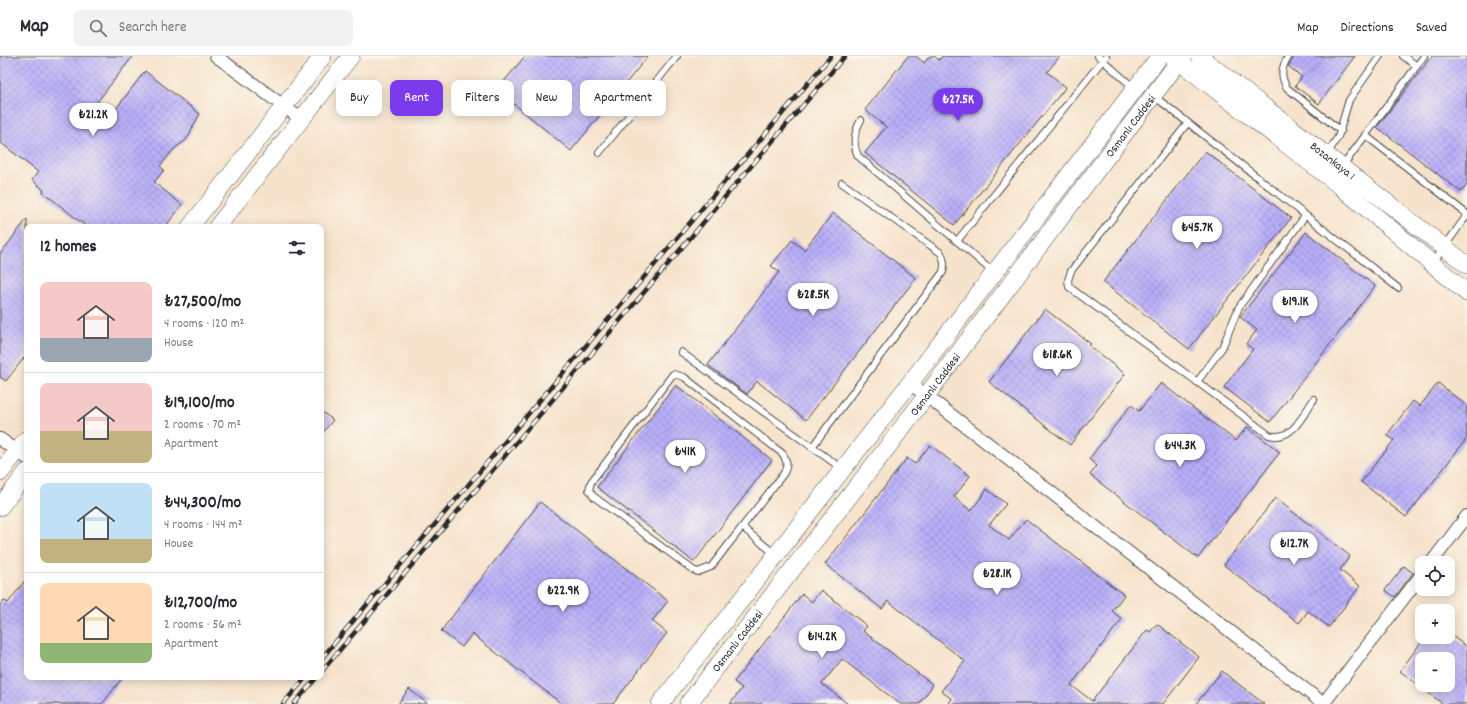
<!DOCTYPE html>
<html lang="en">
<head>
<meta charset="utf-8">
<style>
	body { margin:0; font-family:Dekko,sans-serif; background:#f2f2f3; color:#2b2b33; height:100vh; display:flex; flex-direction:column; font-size:15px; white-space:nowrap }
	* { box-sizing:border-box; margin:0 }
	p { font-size:13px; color:#7c7c81 }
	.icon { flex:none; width:22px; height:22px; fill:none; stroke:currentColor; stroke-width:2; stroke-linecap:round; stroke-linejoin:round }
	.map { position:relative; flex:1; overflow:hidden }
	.sheet { position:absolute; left:24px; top:168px; width:300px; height:456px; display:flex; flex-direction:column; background:#fff; border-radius:8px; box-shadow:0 2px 10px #0003 }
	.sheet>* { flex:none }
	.hud { position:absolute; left:336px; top:24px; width:380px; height:36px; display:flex; gap:8px }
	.fabs { position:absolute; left:1415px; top:500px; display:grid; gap:8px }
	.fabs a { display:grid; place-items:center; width:40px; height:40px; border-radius:8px; background:#fff; box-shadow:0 2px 10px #0003; font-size:20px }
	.price { position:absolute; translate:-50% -34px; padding:0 9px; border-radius:14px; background:#fff; color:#222; font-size:13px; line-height:26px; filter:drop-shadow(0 1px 2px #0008) }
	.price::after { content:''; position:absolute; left:50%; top:24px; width:12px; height:9px; margin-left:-6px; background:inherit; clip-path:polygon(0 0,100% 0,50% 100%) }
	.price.on { background:#7c3aed; color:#fff }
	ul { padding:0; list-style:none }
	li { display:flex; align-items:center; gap:12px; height:100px; padding:0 16px }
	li+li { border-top:1px solid #e1e1e2 }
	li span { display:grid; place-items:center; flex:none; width:112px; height:80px; border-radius:8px; color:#555 }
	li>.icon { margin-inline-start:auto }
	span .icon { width:48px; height:48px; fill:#fffc; stroke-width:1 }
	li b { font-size:17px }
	h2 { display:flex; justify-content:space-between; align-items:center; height:48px; padding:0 16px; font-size:17px }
	.chip { padding:0 14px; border-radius:8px; background:#fff; box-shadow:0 2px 10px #0003; font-size:14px; line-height:36px }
	.chip.on { background:#7c3aed; color:#fff }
	header { display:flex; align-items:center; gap:24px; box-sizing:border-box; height:56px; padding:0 20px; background:#fff; border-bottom:1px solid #e1e1e2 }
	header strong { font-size:19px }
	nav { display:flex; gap:22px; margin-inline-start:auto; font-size:14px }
	.search { width:280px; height:36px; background:#f2f2f3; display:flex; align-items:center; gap:10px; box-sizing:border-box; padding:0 14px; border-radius:8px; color:#7c7c81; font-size:15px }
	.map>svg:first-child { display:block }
</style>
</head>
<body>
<header>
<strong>Map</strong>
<div class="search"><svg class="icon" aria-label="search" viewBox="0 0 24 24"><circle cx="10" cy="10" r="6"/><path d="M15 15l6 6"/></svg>Search here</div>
<nav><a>Map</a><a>Directions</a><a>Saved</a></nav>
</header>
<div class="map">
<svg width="1467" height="648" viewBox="0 0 1467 648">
	<defs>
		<pattern id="building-cross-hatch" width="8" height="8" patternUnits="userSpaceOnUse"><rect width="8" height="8" fill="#b9affa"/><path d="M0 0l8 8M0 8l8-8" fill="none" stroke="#978fcb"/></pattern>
	</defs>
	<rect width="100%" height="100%" fill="#fbf7ec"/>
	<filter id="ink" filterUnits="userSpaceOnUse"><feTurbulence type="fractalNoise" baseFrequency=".025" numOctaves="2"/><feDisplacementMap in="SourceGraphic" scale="8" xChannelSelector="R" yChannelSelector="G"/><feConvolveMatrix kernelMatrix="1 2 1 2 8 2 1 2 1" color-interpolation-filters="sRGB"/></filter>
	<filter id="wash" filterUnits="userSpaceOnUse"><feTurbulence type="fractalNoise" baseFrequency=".012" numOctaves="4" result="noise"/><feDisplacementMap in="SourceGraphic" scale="16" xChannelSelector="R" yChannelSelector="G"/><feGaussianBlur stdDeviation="0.9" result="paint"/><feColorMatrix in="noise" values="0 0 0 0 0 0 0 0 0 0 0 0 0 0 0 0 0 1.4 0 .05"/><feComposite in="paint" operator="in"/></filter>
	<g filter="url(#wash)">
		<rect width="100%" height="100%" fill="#f6e3cc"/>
		<g id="blocks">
			<g fill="url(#building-cross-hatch)" fill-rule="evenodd">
				<path d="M0,0H133L90,55L105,67L145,15L200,58L190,76L191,77L185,85L174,93L160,110L164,114L154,126L182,149L165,171H87L43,136L44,134L32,124L38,116L0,86Z"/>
				<path d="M525,0H648L571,95L497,34Z"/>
				<path d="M908,0H916L924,7L930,0H934L939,4L943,0H1060L1047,16L1066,31L954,169L865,97L886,71L865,54Z"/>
				<path d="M1295,0H1355L1319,48L1295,30L1302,21L1288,10Z"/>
				<path d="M1432,0H1467V129L1461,136L1377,71Z"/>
				<path d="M1205,95L1291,162L1189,293L1103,226Z"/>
				<path d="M833,157L916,222L806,364L757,325L747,338L708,309L779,216L771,210L792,184L804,194Z"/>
				<path d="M27,163V298L6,325L0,321V198Z"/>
				<path d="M1306,176L1375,230L1270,366L1224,331L1253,293L1246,288L1257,274L1240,261Z"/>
				<path d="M1045,253L1091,288L1089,290L1125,318L1070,389L989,326Z"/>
				<path d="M1161,327L1236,385L1247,371L1280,396L1198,502L1090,419L1097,410L1089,403L1131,349L1139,355Z"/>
				<path d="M1438,327L1467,350V382L1406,461L1361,426L1394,384L1387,379L1413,345L1420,350Z"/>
				<path d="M676,329L772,404L694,506L597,431Z"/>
				<path d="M321,355L333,364L321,379Z"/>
				<path d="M930,389L970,420L954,441L971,455L987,433L1006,448L989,469L1009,484L1026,463L1124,539L1112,555L1122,563L1071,629L1092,645L1147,574L1150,576L1157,568L1199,601L1163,648H948L952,643L941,635L965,605L888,545L882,553L825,508L907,402L915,408Z"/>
				<path d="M1275,442L1350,500L1340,514L1360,530L1329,571L1308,555L1299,567L1224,509Z"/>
				<path d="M540,446L668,545L652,565L667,577L613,648H562L472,578L462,591L441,575Z"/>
				<path d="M1404,510L1413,517L1395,541L1385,534Z"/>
				<path d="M27,522V621H123L102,648H0V549L4,544L8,547Z"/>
				<path d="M821,534L867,570L863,575L933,629L919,648H900L842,603L822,628L848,648H730L742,632L734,626L802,538L812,546Z"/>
				<path d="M1448,577L1467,591V648H1443L1400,615L1425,581H1448ZM1422,603H1448V629H1422Z"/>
				<path d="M1222,615L1264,648H1196Z"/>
				<path d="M409,633L428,648H398Z"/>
			</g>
		</g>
	</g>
	<g filter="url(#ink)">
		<use href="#blocks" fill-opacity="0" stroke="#494743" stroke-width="1"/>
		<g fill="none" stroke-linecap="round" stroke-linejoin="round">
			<defs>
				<g id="lane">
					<path d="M1098,0L1134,32"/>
					<path d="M1289,0C1281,11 1280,20 1287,32L1341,75"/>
					<path d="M1403,0L1417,10"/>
					<path d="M1154,40L1398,232"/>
					<path d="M861,64C854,76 852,87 858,100L994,217"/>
					<path d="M1187,68L1071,215L1068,224L1069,231L1269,379C1292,386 1303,359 1314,343"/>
					<path d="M1365,79L1467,158"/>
					<path d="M599,97L677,0"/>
					<path d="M1327,98L1338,81L1349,44L1380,0"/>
					<path d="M1342,111L1424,0"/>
					<path d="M957,185L1106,0"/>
					<path d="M1433,207L1467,159"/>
					<path d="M681,296L841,412"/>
					<path d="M673,318L684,321L783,398C787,406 788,409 784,417L711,511L698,516L693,514L593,440L589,434L591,426Z"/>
					<path d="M1197,326L1222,292L1239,251L1305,160"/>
					<path d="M812,391L943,216C945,208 944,204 941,197L842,127"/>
					<path d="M742,471L775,498"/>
				</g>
				<g id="street">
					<path d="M216,0L301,63"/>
					<path d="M910,327L1324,648"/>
					<path d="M0,383L27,402"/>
					<path d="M1431,507L1467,460"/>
					<path d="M1323,648L1422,518"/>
				</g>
				<g id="secondary">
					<path d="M1172,0L1340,130L1467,237"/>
					<path id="s1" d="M1199,0L1467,209"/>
					<path d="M190,171L323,0"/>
					<path d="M217,171L351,0"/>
					<path d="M0,417L27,383"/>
					<path d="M0,451L27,416"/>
					<path d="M660,648L910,327L1160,0"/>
					<path id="s2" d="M688,648L886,393L1183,0"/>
				</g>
			</defs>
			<use href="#lane" stroke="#494743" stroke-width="8"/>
			<use href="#street" stroke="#494743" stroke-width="14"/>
			<use href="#secondary" stroke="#494743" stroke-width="18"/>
			<use href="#lane" stroke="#fff" stroke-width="6"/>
			<use href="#street" stroke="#fff" stroke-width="12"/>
			<use href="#secondary" stroke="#fff" stroke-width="17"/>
			<defs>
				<g id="rail">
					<path d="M321,603L831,0"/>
					<path d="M321,616L845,0"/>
					<path d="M283,648L306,621"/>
					<path d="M294,648L317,621"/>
				</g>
			</defs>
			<use href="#rail" stroke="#2b2b2b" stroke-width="4.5"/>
			<use href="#rail" stroke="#fbf7ec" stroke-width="3" stroke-dasharray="9" stroke-linecap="butt"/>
		</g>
	</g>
	<g text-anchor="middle" stroke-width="3.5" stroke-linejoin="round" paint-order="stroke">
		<g font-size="12" fill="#2b2b2b" stroke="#fbf7ec">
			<text dy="4" stroke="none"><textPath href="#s2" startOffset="728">Osmanlı Caddesi</textPath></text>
			<text dy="4" stroke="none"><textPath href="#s1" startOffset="170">Bozankaya 1</textPath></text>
			<text dy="4" stroke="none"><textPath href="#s2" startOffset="404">Osmanlı Caddesi</textPath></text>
			<text dy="4" stroke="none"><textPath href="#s2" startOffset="80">Osmanlı Caddesi</textPath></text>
		</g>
	</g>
</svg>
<div class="fabs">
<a><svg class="icon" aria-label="locate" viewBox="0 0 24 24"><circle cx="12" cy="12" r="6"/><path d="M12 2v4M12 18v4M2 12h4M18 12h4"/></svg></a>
<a>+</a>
<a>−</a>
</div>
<b class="price on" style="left:958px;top:66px">₺27.5K</b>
<b class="price" style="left:93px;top:81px">₺21.2K</b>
<b class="price" style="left:1197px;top:194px">₺45.7K</b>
<b class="price" style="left:813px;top:261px">₺28.5K</b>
<b class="price" style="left:1295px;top:268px">₺19.1K</b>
<b class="price" style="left:1057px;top:321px">₺18.6K</b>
<b class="price" style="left:1180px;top:412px">₺44.3K</b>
<b class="price" style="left:685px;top:418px">₺41K</b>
<b class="price" style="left:1294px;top:510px">₺12.7K</b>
<b class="price" style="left:997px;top:540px">₺28.1K</b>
<b class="price" style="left:563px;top:557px">₺22.9K</b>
<b class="price" style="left:822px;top:603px">₺14.2K</b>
<div class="hud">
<a class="chip">Buy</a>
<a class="chip on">Rent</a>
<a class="chip">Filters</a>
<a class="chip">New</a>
<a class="chip">Apartment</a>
</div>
<section class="sheet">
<h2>12 homes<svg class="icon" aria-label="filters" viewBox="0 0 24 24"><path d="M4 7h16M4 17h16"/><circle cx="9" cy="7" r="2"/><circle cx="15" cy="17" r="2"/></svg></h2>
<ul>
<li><span style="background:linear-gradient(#f6c9c9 70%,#9aa5b1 0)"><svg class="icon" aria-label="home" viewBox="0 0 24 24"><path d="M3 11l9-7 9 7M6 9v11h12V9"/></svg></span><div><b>₺27,500/mo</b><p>4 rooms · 120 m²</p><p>House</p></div></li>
<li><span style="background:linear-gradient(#f6c9c9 60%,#c2b280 0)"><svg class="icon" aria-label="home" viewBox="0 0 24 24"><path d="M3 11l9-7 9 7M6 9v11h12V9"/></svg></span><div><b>₺19,100/mo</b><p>2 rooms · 70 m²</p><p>Apartment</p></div></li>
<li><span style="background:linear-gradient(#bfe0f5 70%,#c2b280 0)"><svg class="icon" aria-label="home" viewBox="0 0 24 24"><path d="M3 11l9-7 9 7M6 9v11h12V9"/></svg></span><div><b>₺44,300/mo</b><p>4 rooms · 144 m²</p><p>House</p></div></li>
<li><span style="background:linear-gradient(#ffd9b3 75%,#8fb573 0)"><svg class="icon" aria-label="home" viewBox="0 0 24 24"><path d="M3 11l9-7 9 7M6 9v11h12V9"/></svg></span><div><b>₺12,700/mo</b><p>2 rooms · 56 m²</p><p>Apartment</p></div></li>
</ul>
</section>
</div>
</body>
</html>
